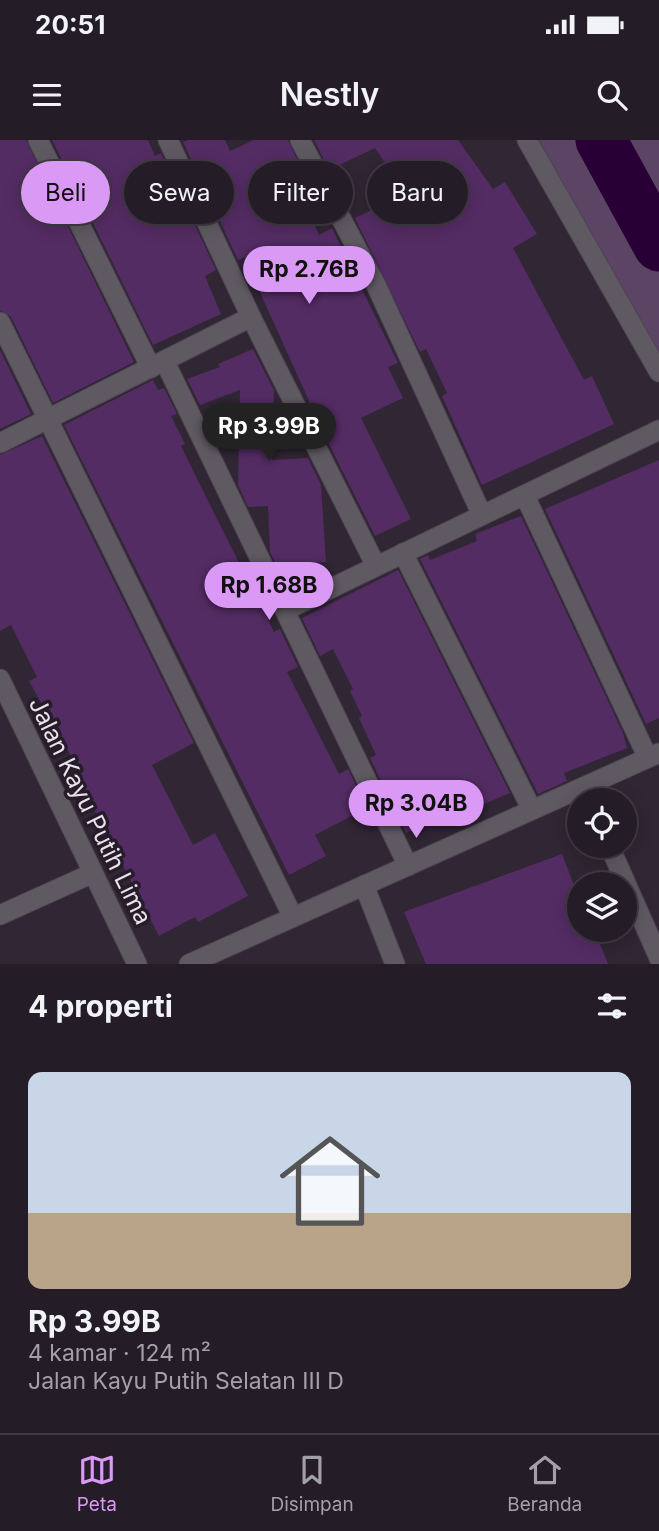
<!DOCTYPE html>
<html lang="id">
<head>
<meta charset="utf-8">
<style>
	body { margin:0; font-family:Inter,sans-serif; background:#302933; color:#f1f3f6; height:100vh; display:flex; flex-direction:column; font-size:26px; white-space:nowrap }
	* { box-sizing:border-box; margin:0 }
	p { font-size:23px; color:#a3a1a7 }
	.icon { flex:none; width:38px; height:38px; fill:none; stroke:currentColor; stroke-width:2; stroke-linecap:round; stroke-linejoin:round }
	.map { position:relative; height:824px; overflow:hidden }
	.sheet { display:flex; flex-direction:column; background:#241c27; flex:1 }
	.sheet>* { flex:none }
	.top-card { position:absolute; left:21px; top:21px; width:618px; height:63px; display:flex; gap:14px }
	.tools { position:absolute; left:567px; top:648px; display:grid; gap:14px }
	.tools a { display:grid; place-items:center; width:70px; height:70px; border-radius:50%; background:#241c27; box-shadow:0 4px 18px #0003,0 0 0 2px #413a44; font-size:35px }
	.price { position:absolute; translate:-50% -60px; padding:0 16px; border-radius:24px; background:#db99f6; color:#111; font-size:23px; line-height:46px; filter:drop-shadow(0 2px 4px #0008) }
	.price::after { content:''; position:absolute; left:50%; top:42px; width:21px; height:16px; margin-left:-10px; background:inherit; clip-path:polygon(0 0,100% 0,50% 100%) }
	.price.current { background:#222; color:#fff }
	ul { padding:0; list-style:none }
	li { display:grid; align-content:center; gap:14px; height:371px; padding:0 28px }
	li span { display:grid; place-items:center; height:217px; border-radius:14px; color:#555 }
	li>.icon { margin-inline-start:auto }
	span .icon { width:126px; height:126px; fill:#fffc; stroke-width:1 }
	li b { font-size:30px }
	h2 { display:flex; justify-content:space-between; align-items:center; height:84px; padding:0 28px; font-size:30px }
	.pill { padding:0 24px; border-radius:32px; background:#241c27; box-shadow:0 4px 18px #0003,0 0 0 2px #413a44; font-size:24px; line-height:63px }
	.pill.current { background:#db99f6; color:#111 }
	.status { display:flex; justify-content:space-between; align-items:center; height:49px; padding:0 35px; background:#241c27; direction:ltr }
	.status svg { height:19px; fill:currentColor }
	header { display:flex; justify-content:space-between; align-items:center; height:91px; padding:0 28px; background:#241c27; font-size:32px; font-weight:600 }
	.tab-bar { display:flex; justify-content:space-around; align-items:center; height:98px; border-top:2px solid #413a44; background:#241c27; font-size:19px; color:#a3a1a7 }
	.tab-bar a { display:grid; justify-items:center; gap:4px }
	.tab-bar .current { color:#db99f6 }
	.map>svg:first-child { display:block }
</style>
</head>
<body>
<div class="status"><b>20:51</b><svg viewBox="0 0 49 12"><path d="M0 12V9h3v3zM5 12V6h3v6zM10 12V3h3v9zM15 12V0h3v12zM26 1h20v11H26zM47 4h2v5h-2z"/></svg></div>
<header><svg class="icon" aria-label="menu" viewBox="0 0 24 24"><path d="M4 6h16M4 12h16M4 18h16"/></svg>Nestly<svg class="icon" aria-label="search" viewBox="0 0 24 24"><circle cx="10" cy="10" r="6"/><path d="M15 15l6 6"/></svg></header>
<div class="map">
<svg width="659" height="824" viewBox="0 0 659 824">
	<rect width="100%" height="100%" fill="#302634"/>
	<path fill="#5c4465" d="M526,0H659V234Z"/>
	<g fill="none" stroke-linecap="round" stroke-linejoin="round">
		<path stroke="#280035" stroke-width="51" d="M601,0L659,106"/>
	</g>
	<g fill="#542c64">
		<path d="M0,0H26L134,222L53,263L11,177L0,170Z"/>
		<path d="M52,0H148L155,16L161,13L216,130L205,136L221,174L153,205Z"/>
		<path d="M188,0H225L230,11L254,0H288L307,40L298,44V49L319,95L332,88L398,223L388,227L403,258L361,278L411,379L375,396L324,294L244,117L238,120L183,2Z"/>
		<path d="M314,0H458L493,49L505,42L537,94L513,108L584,240L592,236L614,284L482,345L442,256L447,253L426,209L420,212L355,78L406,53L375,8L329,30Z"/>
		<path d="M253,209L274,250L272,320L308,318L321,345L326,422L276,424L270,412L268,366L248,367L238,345L240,250L200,265L187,239L220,227L218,224Z"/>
		<path d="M0,210L31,274L0,289Z"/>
		<path d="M153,240L158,250L164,248L177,274L171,276L185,304L181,306L212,369L274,492L280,489L298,527L287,532L339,634L348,629L367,668L315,695L326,716L289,735L64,285Z"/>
		<path d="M42,296L194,603L152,625L193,705L215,693L248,756L198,782L195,777L159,796L72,626L76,625L29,541L37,537L11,485L0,491V315Z"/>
		<path d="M659,320V578L646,584L545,369Z"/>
		<path d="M521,376L623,593L627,608L564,633L567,641L538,654L420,419L428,415L430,420L477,401L475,394Z"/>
		<path d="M398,430L510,653L463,673L460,668L406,693L370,618L376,615L359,578L362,576L350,551L353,549L333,509L320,516L302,478Z"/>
		<path d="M562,714L579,758V789H594L608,824H426L404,772Z"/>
	</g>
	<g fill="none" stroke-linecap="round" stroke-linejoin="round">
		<defs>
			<g id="minor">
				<path d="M38,0L151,228"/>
				<path d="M168,0L251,177L376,426"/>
				<path d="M300,0L376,145L482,375"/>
				<path d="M0,182L293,777"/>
				<path d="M165,222L408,726"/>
				<path d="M0,303L251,177"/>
				<path d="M525,356L648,618"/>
				<path d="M403,413L532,670"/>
				<path d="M286,470L659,290"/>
				<path d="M0,539L137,824"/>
				<path d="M609,705L659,818"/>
				<path d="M364,745L395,824"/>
				<path d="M0,775L93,733"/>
				<path d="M189,824L659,613"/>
			</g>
			<path id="tertiary" d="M527,0L659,232"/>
		</defs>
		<use href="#minor" stroke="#4d4451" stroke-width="21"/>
		<use href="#tertiary" stroke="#4d4451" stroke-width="21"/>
		<use href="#minor" stroke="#5f5a62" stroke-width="19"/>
		<use href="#tertiary" stroke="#5f5a62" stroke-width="19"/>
	</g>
	<g text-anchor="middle" stroke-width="7" stroke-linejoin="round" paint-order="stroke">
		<g font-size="24" fill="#e8e2eb" stroke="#261c2a">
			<text transform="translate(90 671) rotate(64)" y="8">Jalan Kayu Putih Lima</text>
		</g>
	</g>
</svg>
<div class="tools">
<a><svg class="icon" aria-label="locate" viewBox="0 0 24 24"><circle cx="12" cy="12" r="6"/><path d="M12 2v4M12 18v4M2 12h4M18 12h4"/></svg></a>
<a><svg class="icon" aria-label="layers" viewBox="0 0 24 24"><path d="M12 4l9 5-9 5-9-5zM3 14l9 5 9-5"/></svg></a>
</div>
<b class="price" style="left:309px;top:166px">Rp 2.76B</b>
<b class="price current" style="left:269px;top:323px">Rp 3.99B</b>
<b class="price" style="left:269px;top:482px">Rp 1.68B</b>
<b class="price" style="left:416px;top:700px">Rp 3.04B</b>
<div class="top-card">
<a class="pill current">Beli</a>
<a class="pill">Sewa</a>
<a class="pill">Filter</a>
<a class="pill">Baru</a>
</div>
</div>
<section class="sheet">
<h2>4 properti<svg class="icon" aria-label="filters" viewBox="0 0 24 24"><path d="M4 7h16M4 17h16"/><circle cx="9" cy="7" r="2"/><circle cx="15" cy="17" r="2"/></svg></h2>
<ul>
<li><span style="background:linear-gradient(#c9d6e8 65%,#b9a48a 0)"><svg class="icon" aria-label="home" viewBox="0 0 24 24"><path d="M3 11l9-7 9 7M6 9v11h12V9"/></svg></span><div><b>Rp 3.99B</b><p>4 kamar · 124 m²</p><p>Jalan Kayu Putih Selatan III D</p></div></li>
</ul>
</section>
<nav class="tab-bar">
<a class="current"><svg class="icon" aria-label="map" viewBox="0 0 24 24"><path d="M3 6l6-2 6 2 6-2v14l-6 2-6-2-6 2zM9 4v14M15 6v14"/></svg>Peta</a>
<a><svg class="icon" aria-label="saved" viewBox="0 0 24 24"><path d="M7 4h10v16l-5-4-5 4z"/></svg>Disimpan</a>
<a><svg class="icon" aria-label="home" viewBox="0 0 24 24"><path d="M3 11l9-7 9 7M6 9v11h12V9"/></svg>Beranda</a>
</nav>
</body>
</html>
